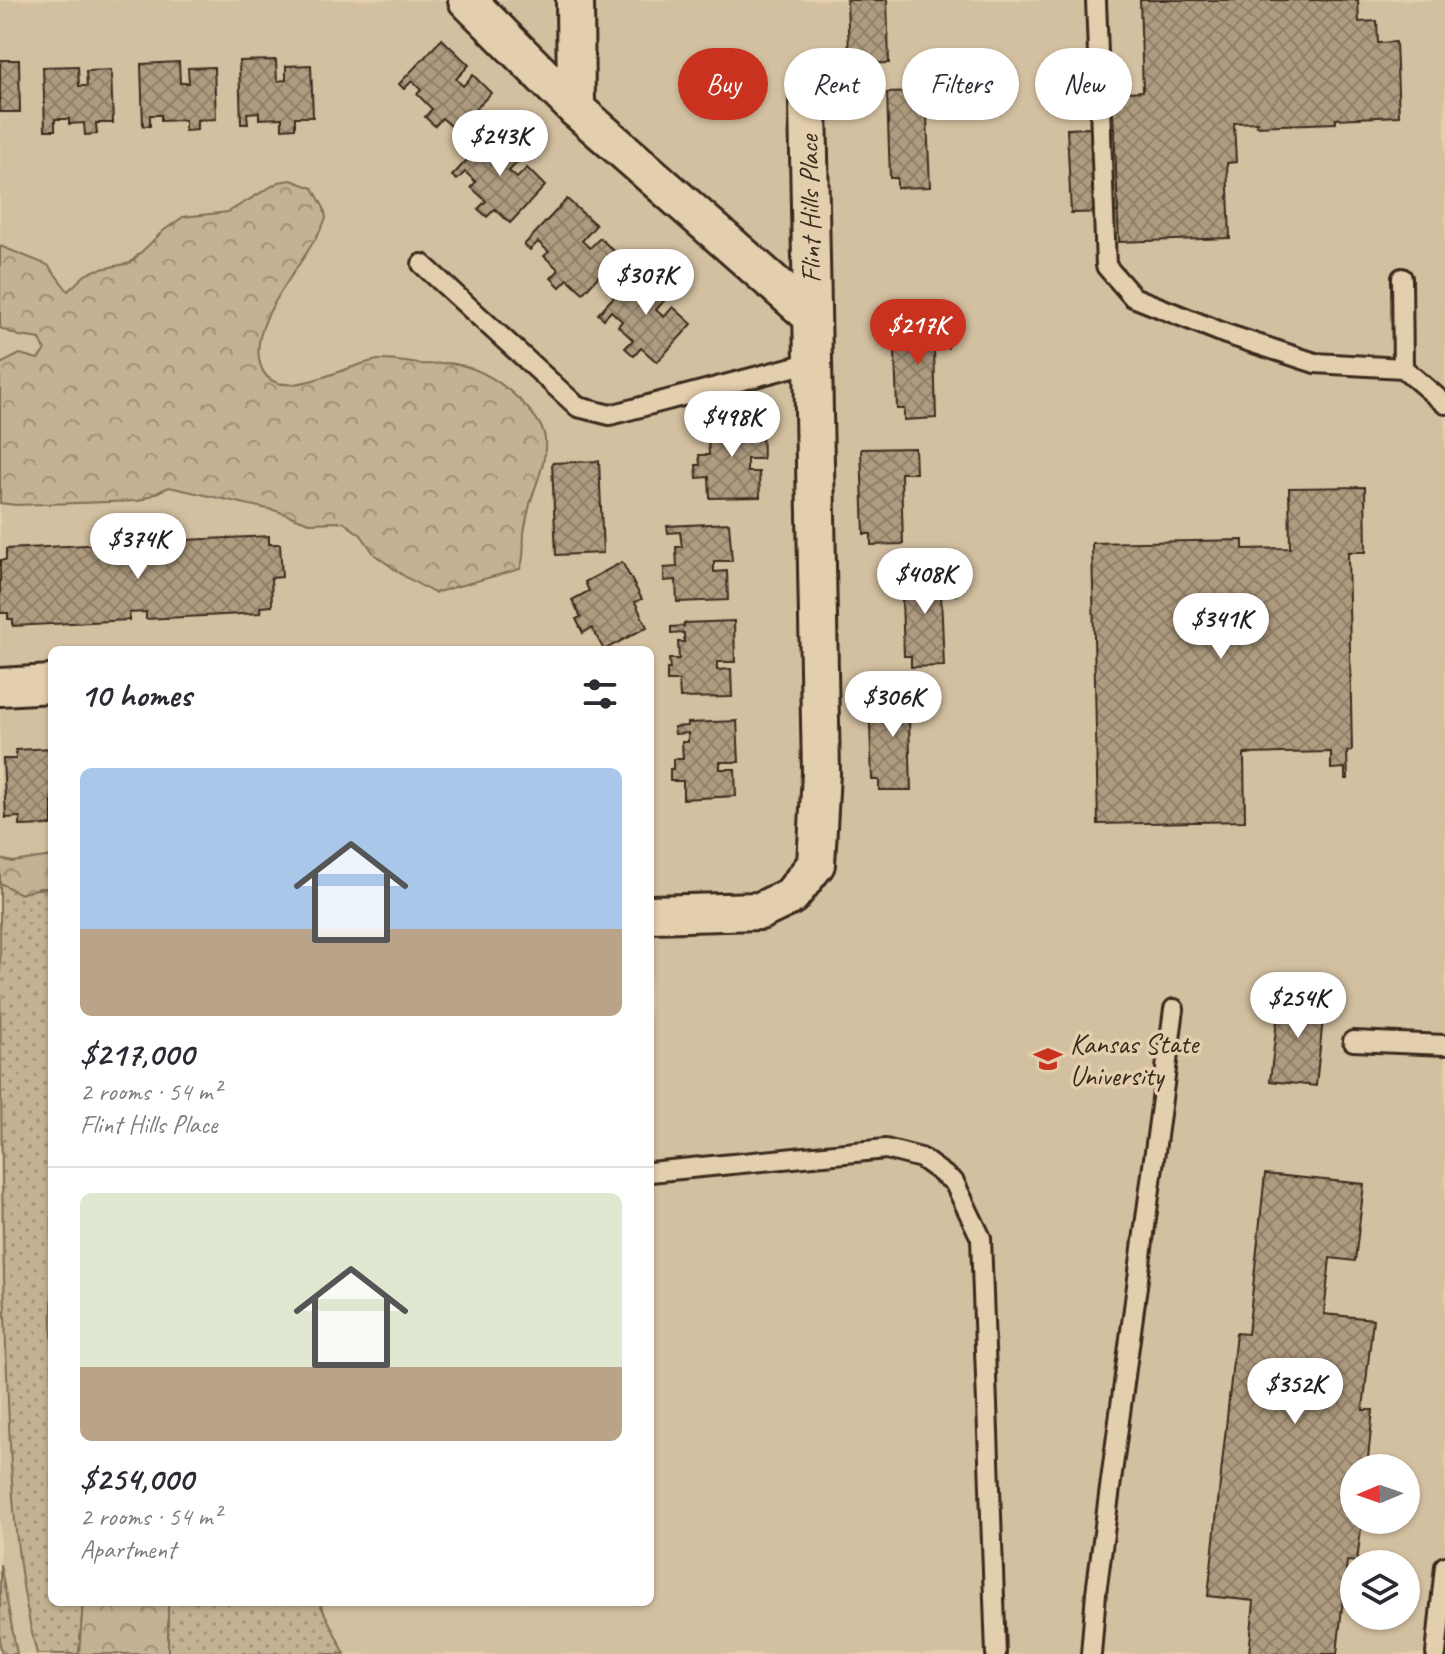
<!DOCTYPE html>
<html lang="en">
<head>
<meta charset="utf-8">
<style>
	body { margin:0; font-family:Caveat,sans-serif; background:#f2f2f3; color:#2b2b33; height:100vh; display:flex; flex-direction:column; font-size:30px; white-space:nowrap }
	* { box-sizing:border-box; margin:0 }
	p { font-size:26px; color:#7c7c81 }
	.icon { flex:none; width:44px; height:44px; fill:none; stroke:currentColor; stroke-width:2; stroke-linecap:round; stroke-linejoin:round }
	.map { position:relative; flex:1; overflow:hidden }
	.sheet { position:absolute; left:48px; top:646px; width:606px; height:960px; display:flex; flex-direction:column; background:#fff; border-radius:12px; box-shadow:0 2px 6px #0004 }
	.sheet>* { flex:none }
	.top-card { position:absolute; left:678px; top:48px; width:646px; height:72px; display:flex; gap:16px }
	.needle { width:52px; rotate:268deg }
	.controls { position:absolute; left:1340px; top:1454px; display:grid; gap:16px }
	.controls a { display:grid; place-items:center; width:80px; height:80px; border-radius:50%; background:#fff; box-shadow:0 2px 6px #0004; font-size:40px }
	.price { position:absolute; translate:-50% -68px; padding:0 18px; border-radius:28px; background:#fff; color:#222; font-size:26px; line-height:52px; filter:drop-shadow(0 2px 4px #0008) }
	.price::after { content:''; position:absolute; left:50%; top:48px; width:24px; height:18px; margin-left:-12px; background:inherit; clip-path:polygon(0 0,100% 0,50% 100%) }
	.price.selected { background:#c8321e; color:#fff }
	ul { padding:0; list-style:none }
	li { display:grid; align-content:center; gap:16px; height:424px; padding:0 32px }
	li+li { border-top:2px solid #e1e1e2 }
	li span { display:grid; place-items:center; height:248px; border-radius:12px; color:#555 }
	li>.icon { margin-inline-start:auto }
	span .icon { width:144px; height:144px; fill:#fffc; stroke-width:1 }
	li b { font-size:34px }
	h2 { display:flex; justify-content:space-between; align-items:center; height:96px; padding:0 32px; font-size:34px }
	.pill { padding:0 28px; border-radius:36px; background:#fff; box-shadow:0 2px 6px #0004; font-size:28px; line-height:72px }
	.pill.selected { background:#c8321e; color:#fff }
	.map>svg:first-child { display:block }
</style>
</head>
<body>
<div class="map">
<svg width="1445" height="1654" viewBox="0 0 1445 1654">
	<defs>
		<pattern id="grass-dots" width="8" height="8" patternUnits="userSpaceOnUse" patternTransform="scale(2)"><rect width="8" height="8" fill="#c5b193"/><path d="M2 2h.1M6 6h.1" fill="none" stroke="#a19077" stroke-width="1.8" stroke-linecap="round"/></pattern>
		<pattern id="forest-crowns" width="20" height="18" patternUnits="userSpaceOnUse" patternTransform="scale(2)"><rect width="20" height="18" fill="#c5b193"/><path d="M2 6a3 3 0 1 1 6 0M12 15a3 3 0 1 1 6 0" fill="none" stroke="#a19077"/></pattern>
		<pattern id="building-cross-hatch" width="8" height="8" patternUnits="userSpaceOnUse" patternTransform="scale(2)"><rect width="8" height="8" fill="#af9c80"/><path d="M0 0l8 8M0 8l8-8" fill="none" stroke="#907f68"/></pattern>
	</defs>
	<rect width="100%" height="100%" fill="#e3cfad"/>
	<filter id="ink" filterUnits="userSpaceOnUse"><feTurbulence type="fractalNoise" baseFrequency=".0125" numOctaves="2"/><feDisplacementMap in="SourceGraphic" scale="16" xChannelSelector="R" yChannelSelector="G"/><feConvolveMatrix kernelMatrix="1 2 1 2 8 2 1 2 1" color-interpolation-filters="sRGB"/></filter>
	<g filter="url(#ink)">
		<path fill="#d3c0a0" fill-rule="evenodd" d="M0,0H1445V1654H0ZM52,650H650V1602H52ZM1354,1468H1406V1520H1354ZM1354,1564H1406V1616H1354Z"/>
		<g fill="url(#grass-dots)" stroke="#806e58" stroke-width="2">
			<path d="M0,883C24,894 26,889 52,888V1602H83L79,1654H37C11,1553 10,1449 6,1346C1,1191 0,1037 0,883Z"/>
			<path d="M0,1564L17,1654H2L0,1645Z"/>
			<path d="M168,1602H319L345,1654H168Z"/>
		</g>
		<g fill="url(#forest-crowns)" stroke="#806e58" stroke-width="2">
			<path d="M291,180L313,188L324,208L326,218C310,261 242,323 262,369C278,407 350,362 379,360C393,359 407,363 421,364C429,365 437,363 445,363C475,364 499,380 520,400C530,410 545,426 545,440C547,463 536,482 530,504C528,514 525,524 524,534C523,547 525,557 520,569L434,593L404,576L375,555L361,535L343,522L309,523L277,511L169,487L139,501L16,505L0,503V364L20,354L38,359L45,350L40,339L19,336L0,328V246L48,265L68,291L85,275L96,270L130,263L163,231L183,217L228,212L279,182Z"/>
			<path d="M52,856V888H39L20,894L0,883V859L13,862Z"/>
			<path d="M83,1602H168V1654H79Z"/>
		</g>
		<g fill="url(#building-cross-hatch)" stroke="#3b2a1e" stroke-width="2">
			<path d="M847,0H887L889,63L857,64L856,54H849Z"/>
			<path d="M1140,0H1358L1359,22L1377,21L1378,43L1396,42L1399,116L1336,119V123L1257,126V122L1234,123L1236,162L1227,163L1230,238L1119,242L1112,93L1143,91Z"/>
			<path d="M442,39L469,65L456,79L463,86L473,75L491,93L456,130L442,118L435,126L425,117L432,109L417,94L421,90L412,81L404,89L399,84Z"/>
			<path d="M0,60H19L20,112H0Z"/>
			<path d="M276,60L277,81L286,80V66L311,65L313,117H295V128L282,129V118L259,119V112L247,113L248,124H241L239,61Z"/>
			<path d="M179,62L180,83H189L188,68L214,67L216,119L197,120V130L185,131V120L161,121V115H150V126H143L141,64Z"/>
			<path d="M78,66L79,86H87L86,71L111,70L113,123H96L97,134L85,135L84,123L69,124V119H55V130H45L43,67Z"/>
			<path d="M941,91L942,116L927,117L930,187L897,188V178H890L887,93Z"/>
			<path d="M1114,127L1118,212L1071,213L1067,129Z"/>
			<path d="M495,130L523,156L509,171L517,178L527,168L545,186L510,223L495,209L487,217L478,209L486,201L471,187L476,182L465,172L457,180L452,176Z"/>
			<path d="M567,199L596,225L582,241L590,248L600,238L618,255L583,293L568,279L560,287L551,278L559,270L544,256L549,252L538,242L530,250L524,245Z"/>
			<path d="M640,268L669,295L656,310L664,317L673,307L692,324L657,362L641,348L634,356L625,348L633,340L618,326L622,321L611,311L604,319L598,314Z"/>
			<path d="M948,323V348H934L936,418L904,420V409H897L894,324Z"/>
			<path d="M762,421L763,459H747V472H759L760,497L710,498L709,477L697,478L696,465H700L699,455H709L708,438H714V429L701,430V423Z"/>
			<path d="M915,448L916,473H901L903,544L871,545V534H864L861,449Z"/>
			<path d="M599,461L603,553L556,555L552,463Z"/>
			<path d="M1365,487L1366,552H1348L1352,751L1347,752L1348,779H1345V768L1331,769V752L1244,754L1245,821L1098,824L1092,543L1243,540V549L1290,548L1289,488Z"/>
			<path d="M729,523L732,561H714V572L727,571L728,600L677,602L676,580L664,581V568L677,567L676,547H682L680,532L668,533L667,526Z"/>
			<path d="M269,536V544H280L282,577L271,578L272,606L260,607L261,613L146,619V612L129,613V620L13,626V619H8V613H0V560H6V549L127,543V550L144,549L143,542Z"/>
			<path d="M622,562L642,599L635,602L647,627L604,650L592,628L583,633L576,619L581,617L572,600L589,591L585,582Z"/>
			<path d="M955,572L956,595H941L944,666L911,667V656H904L901,573Z"/>
			<path d="M734,621L735,662H717V670L731,669L732,697L680,698L679,681H667V669H670L669,659H679L678,642H684V633L671,634V627L684,626V623Z"/>
			<path d="M923,695V719H909L911,790H879V780H872L869,697Z"/>
			<path d="M737,721L739,762H720V769H735L736,796L683,799V781H670V769H673V759H683L682,742H688V733L675,734L674,727L688,726V723Z"/>
			<path d="M52,748V825L20,826V817L6,818L3,759H16V750Z"/>
			<path d="M1280,994L1325,999L1316,1086L1270,1081Z"/>
			<path d="M1265,1174L1364,1184L1355,1261L1330,1258L1324,1314L1373,1319L1363,1410H1373L1367,1468H1354V1520H1362L1357,1562L1347,1561L1337,1654H1249L1254,1601L1208,1596L1236,1333L1248,1334Z"/>
		</g>
		<g fill="none" stroke-linecap="round" stroke-linejoin="round">
			<defs>
				<g id="lane">
					<path d="M1096,0L1106,266L1133,297L1226,334L1315,363L1403,368L1445,404"/>
					<path d="M422,264L578,407L610,415L812,362"/>
					<path d="M1402,278L1403,368"/>
					<path d="M1353,1041L1445,1045"/>
					<path d="M650,1172L886,1149L921,1158L954,1182L981,1238L996,1654"/>
					<path d="M1091,1654L1096,1593L1174,1009"/>
					<path d="M1436,1654L1445,1566"/>
				</g>
				<g id="street">
					<path d="M467,0L576,109L810,315"/>
					<path d="M575,0L576,109"/>
					<path d="M0,687L52,684"/>
					<path d="M650,914L760,911L791,896L816,864L821,773L808,103"/>
				</g>
			</defs>
			<use href="#lane" stroke="#3b2a1e" stroke-width="24"/>
			<use href="#street" stroke="#3b2a1e" stroke-width="42"/>
			<use href="#lane" stroke="#e3cfad" stroke-width="18"/>
			<use href="#street" stroke="#e3cfad" stroke-width="36"/>
		</g>
	</g>
	<defs>
		<symbol id="university-bare" viewBox="-9 -9 18 18"><path d="M0-5L7-2L0 1L-7-2ZM-4 1L0 2.5L4 1V4Q0 6-4 4Z" fill="#c8321e" stroke="#e3cfad" stroke-width="2.5" paint-order="stroke"/></symbol>
	</defs>
	<g fill-rule="evenodd">
		<use href="#university-bare" x="1028" y="1039" width="40" height="40"/>
	</g>
	<g text-anchor="middle" stroke-width="7" stroke-linejoin="round" paint-order="stroke">
		<g font-size="28" fill="#3b2a1e" stroke="#e3cfad">
			<text transform="translate(809 209) rotate(-91)" y="10">Flint Hills Place</text>
		</g>
		<g font-size="28" fill="#3b2a1e" stroke="#e3cfad" text-anchor="start">
			<text x="1070" y="1053">Kansas State<tspan x="1070" dy="32">University</tspan></text>
		</g>
	</g>
</svg>
<div class="controls">
<a><svg class="needle" viewBox="-14 -14 28 28"><path d="M0-13l5 13h-10z" fill="#e53935"/><path d="M0 13l5-13h-10z" fill="#7c7c81"/></svg></a>
<a><svg class="icon" aria-label="layers" viewBox="0 0 24 24"><path d="M12 4l9 5-9 5-9-5zM3 14l9 5 9-5"/></svg></a>
</div>
<b class="price" style="left:500px;top:178px">$243K</b>
<b class="price" style="left:646px;top:317px">$307K</b>
<b class="price selected" style="left:918px;top:367px">$217K</b>
<b class="price" style="left:732px;top:459px">$498K</b>
<b class="price" style="left:138px;top:581px">$374K</b>
<b class="price" style="left:925px;top:616px">$408K</b>
<b class="price" style="left:1221px;top:661px">$341K</b>
<b class="price" style="left:893px;top:739px">$306K</b>
<b class="price" style="left:1298px;top:1040px">$254K</b>
<b class="price" style="left:1295px;top:1426px">$352K</b>
<div class="top-card">
<a class="pill selected">Buy</a>
<a class="pill">Rent</a>
<a class="pill">Filters</a>
<a class="pill">New</a>
</div>
<section class="sheet">
<h2>10 homes<svg class="icon" aria-label="filters" viewBox="0 0 24 24"><path d="M4 7h16M4 17h16"/><circle cx="9" cy="7" r="2"/><circle cx="15" cy="17" r="2"/></svg></h2>
<ul>
<li><span style="background:linear-gradient(#a9c7e8 65%,#b9a48a 0)"><svg class="icon" aria-label="home" viewBox="0 0 24 24"><path d="M3 11l9-7 9 7M6 9v11h12V9"/></svg></span><div><b>$217,000</b><p>2 rooms · 54 m²</p><p>Flint Hills Place</p></div></li>
<li><span style="background:linear-gradient(#dfe7d0 70%,#b9a48a 0)"><svg class="icon" aria-label="home" viewBox="0 0 24 24"><path d="M3 11l9-7 9 7M6 9v11h12V9"/></svg></span><div><b>$254,000</b><p>2 rooms · 54 m²</p><p>Apartment</p></div></li>
</ul>
</section>
</div>
</body>
</html>
